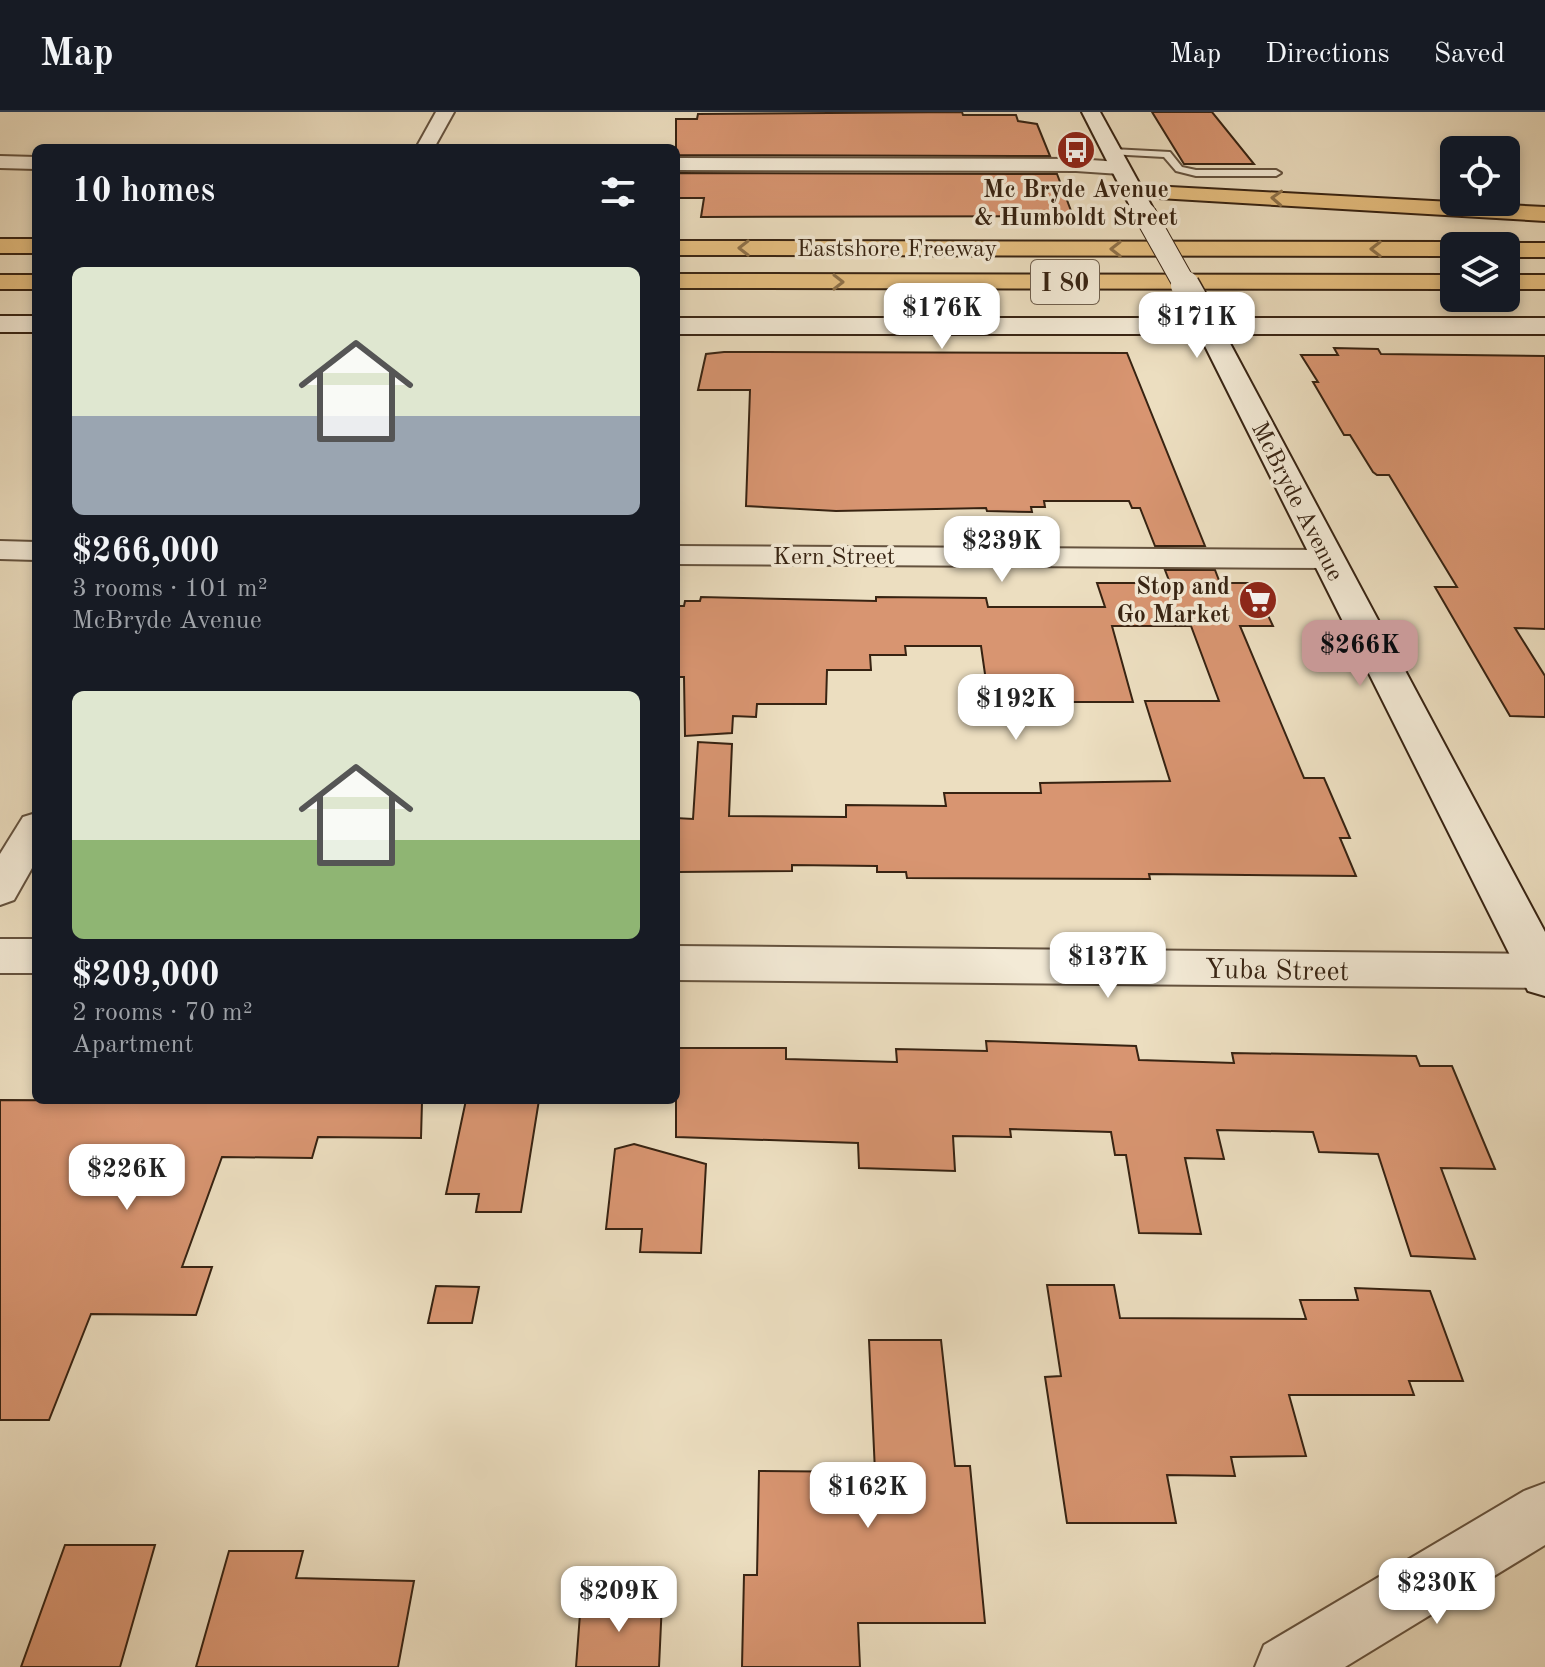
<!DOCTYPE html>
<html lang="en">
<head>
<meta charset="utf-8">
<style>
	body { margin:0; font-family:"Old Standard TT",serif; background:#20242c; color:#f1f3f6; height:100vh; display:flex; flex-direction:column; font-size:30px; white-space:nowrap }
	* { box-sizing:border-box; margin:0 }
	p { font-size:26px; color:#9ea1a6 }
	.icon { flex:none; width:44px; height:44px; fill:none; stroke:currentColor; stroke-width:2; stroke-linecap:round; stroke-linejoin:round }
	.map { position:relative; flex:1; overflow:hidden }
	.panel { position:absolute; left:32px; top:32px; width:648px; height:960px; display:flex; flex-direction:column; background:#171b24; border-radius:12px; box-shadow:0 4px 12px #0003 }
	.panel>* { flex:none }
	.tools { position:absolute; left:1440px; top:24px; display:grid; gap:16px }
	.tools a { display:grid; place-items:center; width:80px; height:80px; border-radius:12px; background:#171b24; box-shadow:0 4px 12px #0003; font-size:40px }
	.price { position:absolute; translate:-50% -68px; padding:0 18px; border-radius:16px; background:#fff; color:#222; font-size:26px; line-height:52px; filter:drop-shadow(0 2px 4px #0008) }
	.price::after { content:''; position:absolute; left:50%; top:48px; width:24px; height:18px; margin-left:-12px; background:inherit; clip-path:polygon(0 0,100% 0,50% 100%) }
	.price.current { background:#c59692; color:#111 }
	ul { padding:0; list-style:none }
	li { display:grid; align-content:center; gap:16px; height:424px; padding:0 40px }
	li span { display:grid; place-items:center; height:248px; border-radius:12px; color:#555 }
	li>.icon { margin-inline-start:auto }
	span .icon { width:144px; height:144px; fill:#fffc; stroke-width:1 }
	li b { font-size:34px }
	h2 { display:flex; justify-content:space-between; align-items:center; height:96px; padding:0 40px; font-size:34px }
	header { display:flex; align-items:center; gap:48px; box-sizing:border-box; height:112px; padding:0 40px; background:#171b24; border-bottom:2px solid #363941 }
	header strong { font-size:38px }
	nav { display:flex; gap:44px; margin-inline-start:auto; font-size:28px }
	.map>svg:first-child { display:block }
</style>
</head>
<body>
<header>
<strong>Map</strong>
<nav><a>Map</a><a>Directions</a><a>Saved</a></nav>
</header>
<div class="map">
<svg width="1545" height="1555" viewBox="0 0 1545 1555">
	<rect width="100%" height="100%" fill="#ecdec0"/>
	<filter id="stains"><feTurbulence type="fractalNoise" baseFrequency=".0025" numOctaves="4"/><feColorMatrix values="0 0 0 0 .2 0 0 0 0 .09 0 0 0 0 .02 0 0 0 .5 -.17"/></filter>
	<radialGradient id="worn" r=".72"><stop offset=".6" stop-color="#630" stop-opacity="0"/><stop offset="1" stop-color="#630" stop-opacity=".3"/></radialGradient>
	<g fill="#d89571" stroke="#372312" stroke-width="2">
		<path d="M962,0L963,3H1016L1018,9L1037,12L1050,44L676,43V7H697L698,2Z"/>
		<path d="M1152,0H1212L1254,52H1184Z"/>
		<path d="M676,61L1057,62L1073,104L701,105L704,86H676Z"/>
		<path d="M1334,236L1378,237L1381,242L1545,244V517L1515,516L1545,564V605L1510,604L1435,475H1457L1389,363H1377L1373,360L1350,323H1344L1313,270H1318L1301,243H1338Z"/>
		<path d="M724,240L1127,241L1205,434H1155L1140,396H1132L1129,389H1044L1045,395H1031L1032,400L987,399L986,396L836,399L746,394L750,278H698L706,242Z"/>
		<path d="M1165,458H1215L1220,471H1253L1273,514H1240L1304,666H1324L1350,726H1340L1356,764L1149,762L1150,767L907,766L906,760H877V754L792,753V759L679,760L676,706L693,707L698,630L732,632L729,704L846,705V693L946,694L944,681H1041L1040,671L1170,669L1145,589H1219L1191,514H1112L1133,590H1024L1021,576H987L981,534H905L906,543H870L871,558H827L826,592H757L756,605L733,604L732,621L685,624L684,565H676V494H684L685,489H700L701,485L876,489V485L986,486L988,495H1105L1097,471H1170Z"/>
		<path d="M986,929L1136,934L1139,948L1234,951L1232,941L1416,944L1420,954H1452L1495,1057L1441,1056L1475,1147L1411,1144L1378,1042L1319,1040L1313,1020L1217,1018L1224,1047L1185,1046L1201,1122L1139,1121L1126,1043H1115L1111,1020L1010,1017L1011,1025L953,1024L955,1059L859,1056L858,1031L676,1025V936H786V947L897,950L896,937L987,939Z"/>
		<path d="M0,988L422,990L421,1026L318,1025L312,1046L222,1045L182,1155H212L196,1203L91,1202L49,1308H0Z"/>
		<path d="M466,988H539L521,1100H476L479,1082H446Z"/>
		<path d="M634,1032L706,1052L701,1141L640,1140L642,1117H606L615,1037Z"/>
		<path d="M1047,1173H1114L1120,1206L1306,1207L1300,1188H1358L1355,1176L1430,1179L1463,1269H1409L1414,1283H1289L1306,1344L1231,1345L1235,1364L1167,1363L1176,1411H1067L1045,1265L1061,1264Z"/>
		<path d="M436,1174L479,1175L472,1211H428Z"/>
		<path d="M869,1228H941L955,1354H970L985,1511H858L860,1555H742L744,1463H757L759,1359L875,1360Z"/>
		<path d="M65,1433H155L120,1555H21Z"/>
		<path d="M229,1439H303L296,1466L414,1469L398,1555H196Z"/>
		<path d="M581,1489L662,1490L659,1555H576Z"/>
	</g>
	<g fill="none" stroke-linecap="round" stroke-linejoin="round">
		<defs>
			<path id="lane" d="M1112,37L1170,40L1182,55L1196,58H1276L1281,61L1276,64H1196L1176,59L1164,45L1109,42Z"/>
			<g id="street">
				<path d="M436,0H454L434,36H416Z"/>
				<path d="M0,44L36,45V57L0,56Z"/>
				<path d="M676,46L1076,47L1120,50L1129,56L1120,62L1076,59L676,58Z"/>
				<path d="M0,429L36,430V448L0,447Z"/>
				<path d="M676,434L1327,438L1338,441L1342,447L1338,453L1327,456L676,452Z"/>
				<path d="M36,701V749L14,788L0,793V742L23,705Z"/>
				<rect x="0" y="827" width="36" height="34"/>
				<path d="M676,834L1545,842V876L676,868Z"/>
				<path d="M1545,1371V1433L1345,1555H1255L1264,1533L1524,1379Z"/>
			</g>
			<g id="secondary">
				<path d="M1082,0H1100L1156,102L1153,107L1145,109L1134,102Z"/>
				<path d="M1202,195L1211,198L1216,206H1545V222H1225L1545,820V884L1528,879L1199,222H676V206H1191L1193,198Z"/>
				<rect x="0" y="204" width="36" height="16"/>
			</g>
			<g id="highway">
				<path d="M1133,73L1545,95V109L1125,84L1122,79Z"/>
				<rect x="0" y="127" width="36" height="14"/>
				<path d="M676,129L1454,130L1464,134H1454V144L676,143Z"/>
				<path d="M1506,131H1545V145H1506V134H1497Z"/>
				<path d="M676,162L1454,163V177L676,176Z"/>
				<rect x="0" y="163" width="36" height="14"/>
				<rect x="1506" y="163" width="39" height="14"/>
			</g>
		</defs>
		<use href="#lane" stroke="#64523e" stroke-width="4"/>
		<use href="#street" stroke="#64523e" stroke-width="4"/>
		<use href="#secondary" stroke="#372312" stroke-width="4"/>
		<use href="#highway" stroke="#372312" stroke-width="4"/>
		<use href="#lane" fill="#f3ead6" fill-rule="evenodd"/>
		<use href="#street" fill="#f3ead6" fill-rule="evenodd"/>
		<use href="#secondary" fill="#f3ead6" fill-rule="evenodd"/>
		<use href="#highway" fill="#e6bf80" fill-rule="evenodd"/>
		<defs>
			<path id="secondary-bridge-far1" d="M1145,102L1186,175"/>
			<path id="secondary-bridge" d="M1185,173L1202,203"/>
		</defs>
		<use href="#secondary-bridge-far1" stroke="#372312" stroke-width="24" stroke-linecap="butt"/>
		<use href="#secondary-bridge" stroke="#372312" stroke-width="31" stroke-linecap="butt"/>
		<use href="#secondary-bridge-far1" stroke="#f3ead6" stroke-width="22"/>
		<use href="#secondary-bridge" stroke="#f3ead6" stroke-width="28"/>
	</g>
	<defs><path id="oneway-chevron" d="M-2-3.5L2.5 0L-2 3.5" fill="none" stroke-width="1.6" stroke-linecap="round" stroke-linejoin="round" transform="scale(2)"/></defs>
	<g stroke="#8e7149">
		<use href="#oneway-chevron" transform="translate(1277 86) rotate(-177)"/>
		<use href="#oneway-chevron" transform="translate(744 136) rotate(-180)"/>
		<use href="#oneway-chevron" transform="translate(1116 137) rotate(-180)"/>
		<use href="#oneway-chevron" transform="translate(1376 137) rotate(-180)"/>
		<use href="#oneway-chevron" transform="translate(838 170)"/>
	</g>
	<defs>
		<symbol id="bus-disc" viewBox="-11 -11 22 22"><circle r="9.5" fill="#8f2418" stroke="#f3ead6"/><path d="M-5-6H5V4H4V6H2V4H-2V6H-4V4H-5ZM-3.5-4V0h7V-4ZM-3.5 1.2v1.5H-2V1.2ZM2 1.2v1.5H3.5V1.2Z" fill="#fff"/></symbol>
		<symbol id="supermarket-disc" viewBox="-11 -11 22 22"><circle r="9.5" fill="#8f2418" stroke="#f3ead6"/><path d="M-6-5.5h2.5l.6 2H6L4.5 2H-2.5L-4.4-4H-6ZM-1.5 3.2a1.3 1.3 0 1 0 .1 0ZM3 3.2a1.3 1.3 0 1 0 .1 0Z" fill="#fff"/></symbol>
	</defs>
	<g fill-rule="evenodd">
		<use href="#bus-disc" x="1054" y="16" width="44" height="44"/>
		<use href="#supermarket-disc" x="1236" y="466" width="44" height="44"/>
	</g>
	<g text-anchor="middle" stroke-width="7" stroke-linejoin="round" paint-order="stroke">
		<g font-size="24" font-weight="bold" fill="#372312" stroke="#f3ead6">
			<text x="1076" y="85">Mc Bryde Avenue<tspan x="1076" dy="28">&amp; Humboldt Street</tspan></text>
			<text x="1230" y="482" text-anchor="end">Stop and<tspan x="1230" dy="28">Go Market</tspan></text>
		</g>
		<g font-size="24" fill="#372312" stroke="#f3ead6">
			<text x="897" y="144">Eastshore Freeway</text>
			<text transform="translate(1298 389) rotate(63)" y="8">McBryde Avenue</text>
			<text x="834" y="452">Kern Street</text>
		</g>
		<rect fill="#f3ead6" stroke="#6f5f4d" stroke-width="2" x="1031" y="148" width="68" height="44" rx="6"/>
		<g font-size="26" font-weight="bold" fill="#372312">
			<text x="1065" y="179">I 80</text>
		</g>
		<g font-size="28" fill="#372312" stroke="#f3ead6">
			<text transform="translate(1277 857) rotate(1)" y="10">Yuba Street</text>
		</g>
	</g>
	<rect width="100%" height="100%" filter="url(#stains)"/>
	<rect width="100%" height="100%" fill="url(#worn)"/>
</svg>
<div class="tools">
<a><svg class="icon" aria-label="locate" viewBox="0 0 24 24"><circle cx="12" cy="12" r="6"/><path d="M12 2v4M12 18v4M2 12h4M18 12h4"/></svg></a>
<a><svg class="icon" aria-label="layers" viewBox="0 0 24 24"><path d="M12 4l9 5-9 5-9-5zM3 14l9 5 9-5"/></svg></a>
</div>
<b class="price" style="left:942px;top:239px">$176K</b>
<b class="price" style="left:1197px;top:248px">$171K</b>
<b class="price" style="left:1002px;top:472px">$239K</b>
<b class="price current" style="left:1360px;top:576px">$266K</b>
<b class="price" style="left:1016px;top:630px">$192K</b>
<b class="price" style="left:1108px;top:888px">$137K</b>
<b class="price" style="left:127px;top:1100px">$226K</b>
<b class="price" style="left:868px;top:1418px">$162K</b>
<b class="price" style="left:1437px;top:1514px">$230K</b>
<b class="price" style="left:619px;top:1522px">$209K</b>
<section class="panel">
<h2>10 homes<svg class="icon" aria-label="filters" viewBox="0 0 24 24"><path d="M4 7h16M4 17h16"/><circle cx="9" cy="7" r="2"/><circle cx="15" cy="17" r="2"/></svg></h2>
<ul>
<li><span style="background:linear-gradient(#dfe7d0 60%,#9aa5b1 0)"><svg class="icon" aria-label="home" viewBox="0 0 24 24"><path d="M3 11l9-7 9 7M6 9v11h12V9"/></svg></span><div><b>$266,000</b><p>3 rooms · 101 m²</p><p>McBryde Avenue</p></div></li>
<li><span style="background:linear-gradient(#dfe7d0 60%,#8fb573 0)"><svg class="icon" aria-label="home" viewBox="0 0 24 24"><path d="M3 11l9-7 9 7M6 9v11h12V9"/></svg></span><div><b>$209,000</b><p>2 rooms · 70 m²</p><p>Apartment</p></div></li>
</ul>
</section>
</div>
</body>
</html>
